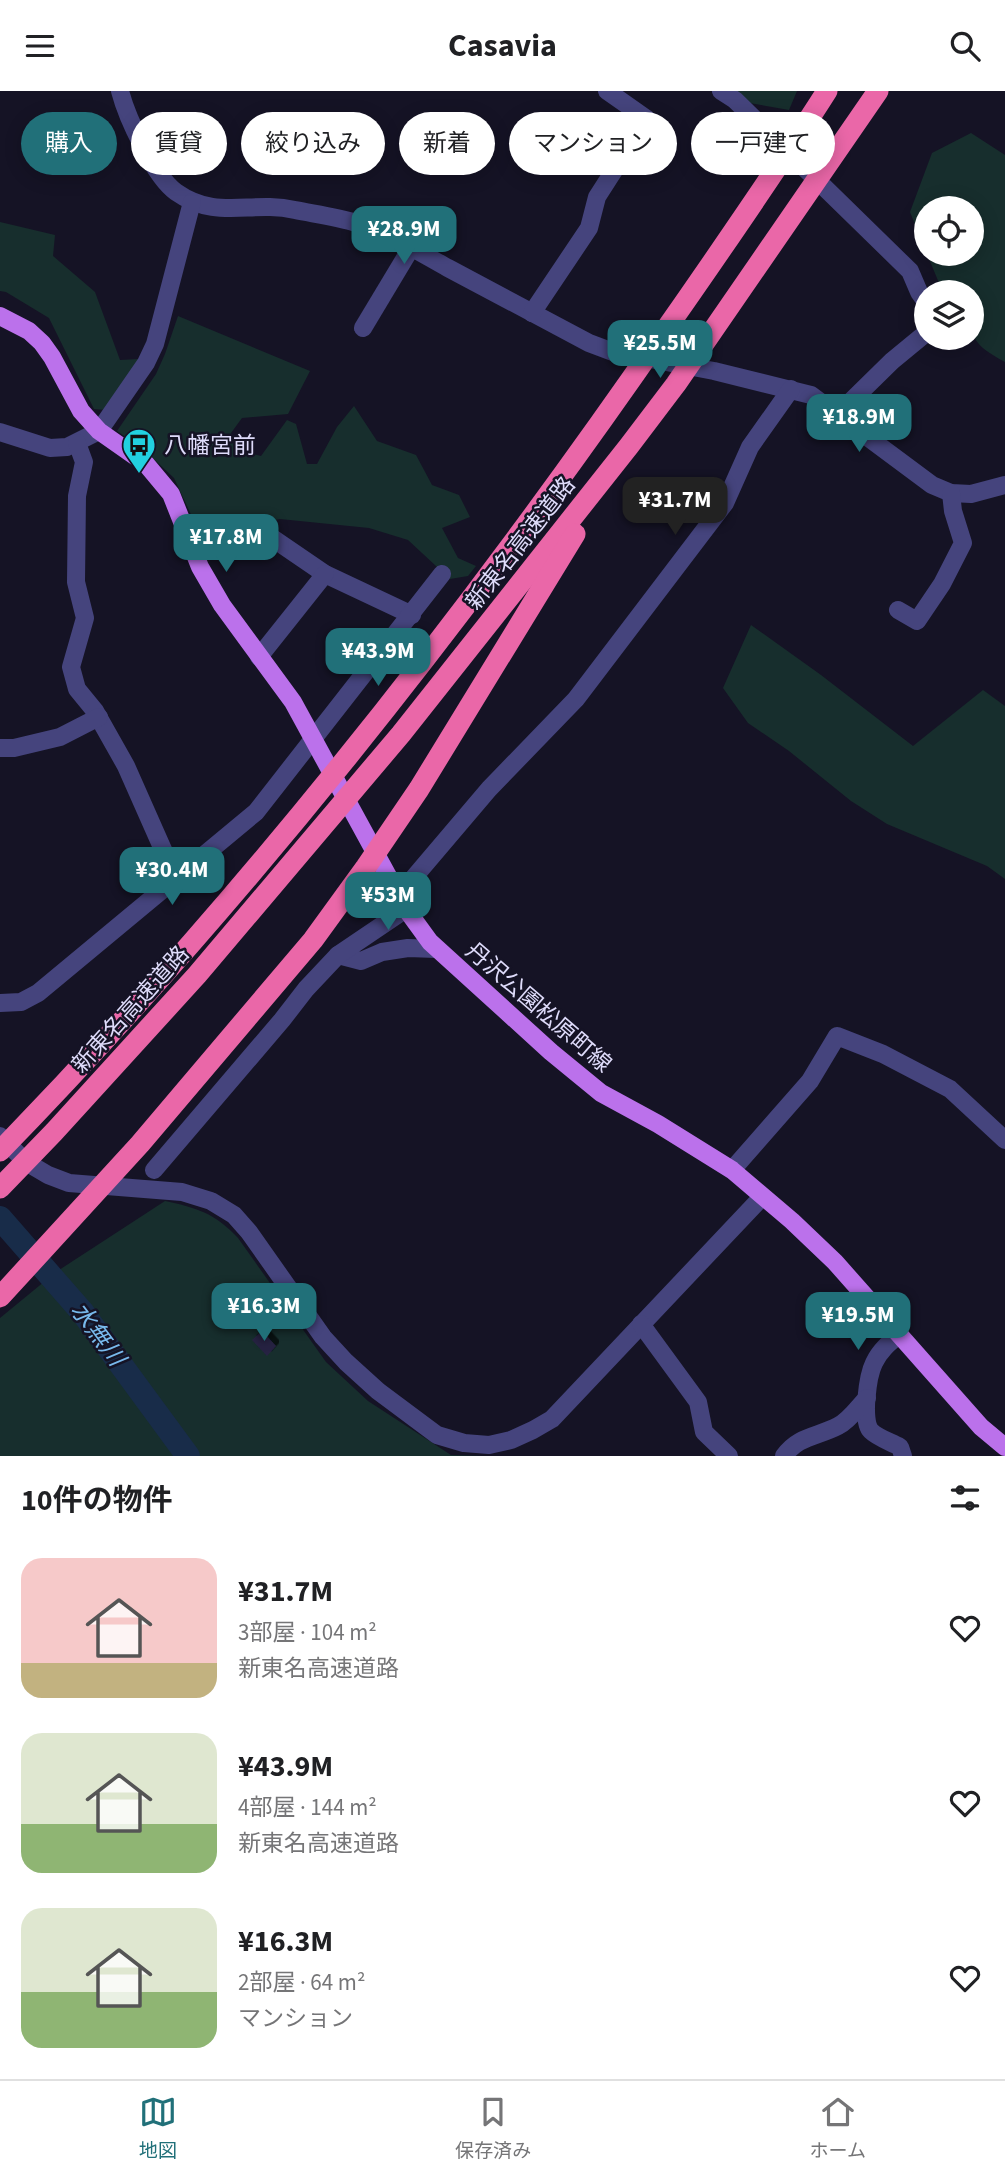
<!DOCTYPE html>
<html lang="ja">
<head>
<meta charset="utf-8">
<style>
	body { margin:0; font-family:"Source Sans 3","Noto Sans JP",sans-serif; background:#f6f6f6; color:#202124; height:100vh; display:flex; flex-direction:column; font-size:26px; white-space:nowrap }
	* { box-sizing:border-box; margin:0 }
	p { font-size:23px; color:#757577 }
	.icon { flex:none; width:38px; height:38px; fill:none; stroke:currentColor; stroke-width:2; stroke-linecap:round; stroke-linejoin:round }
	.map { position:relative; height:1365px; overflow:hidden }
	.panel { display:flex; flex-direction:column; background:#fff; flex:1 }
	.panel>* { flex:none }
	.hud { position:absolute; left:21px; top:21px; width:964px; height:63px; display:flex; gap:14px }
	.fabs { position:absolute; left:914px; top:105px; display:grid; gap:14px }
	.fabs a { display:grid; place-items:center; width:70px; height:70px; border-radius:50%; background:#fff; box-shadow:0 4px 18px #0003; font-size:35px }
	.price { position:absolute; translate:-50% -60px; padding:0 16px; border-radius:14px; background:#217079; color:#fff; font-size:23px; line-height:46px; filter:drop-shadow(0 2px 4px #0008) }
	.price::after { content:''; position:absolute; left:50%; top:42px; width:21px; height:16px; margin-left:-10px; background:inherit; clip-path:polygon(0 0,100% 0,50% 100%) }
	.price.current { background:#222; color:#fff }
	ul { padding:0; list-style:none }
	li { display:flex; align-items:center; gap:21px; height:175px; padding:0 21px }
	li span { display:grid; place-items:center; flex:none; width:196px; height:140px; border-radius:21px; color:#555 }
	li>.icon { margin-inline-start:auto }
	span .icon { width:84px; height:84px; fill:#fffc; stroke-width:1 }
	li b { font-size:30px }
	h2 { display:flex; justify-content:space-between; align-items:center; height:84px; padding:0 21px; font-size:30px }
	.pill { padding:0 24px; border-radius:32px; background:#fff; box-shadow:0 4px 18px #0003; font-size:24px; line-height:63px }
	.pill.current { background:#217079; color:#fff }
	header { display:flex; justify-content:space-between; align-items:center; height:91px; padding:0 21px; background:#fff; font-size:32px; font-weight:700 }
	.tab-bar { display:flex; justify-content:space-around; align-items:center; height:98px; border-top:2px solid #e0e0e0; background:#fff; font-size:19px; color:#757577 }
	.tab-bar a { display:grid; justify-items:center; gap:4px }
	.tab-bar .current { color:#217079 }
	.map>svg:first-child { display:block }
</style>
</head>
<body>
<header><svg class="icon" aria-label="menu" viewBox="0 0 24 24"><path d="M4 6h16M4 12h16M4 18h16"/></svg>Casavia<svg class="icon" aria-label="search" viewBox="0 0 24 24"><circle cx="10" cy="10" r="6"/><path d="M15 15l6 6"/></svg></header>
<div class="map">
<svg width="1005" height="1365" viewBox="0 0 1005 1365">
	<defs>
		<filter id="shadow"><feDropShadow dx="4.5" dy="-4.5" stdDeviation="0" flood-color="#0009"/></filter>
	</defs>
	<rect width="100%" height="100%" fill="#151325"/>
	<g fill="#172e2d">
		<path d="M721,0H797L789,19L738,10Z"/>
		<path d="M971,42L1005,64V271C966,250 971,243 971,201H945L939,192L927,163H971V117H926V161L910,121L932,62Z"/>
		<path d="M0,131L55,144L53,165L95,201L120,269L139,268L106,319L94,318L49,227L6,201L0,200Z"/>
		<path d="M178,225L310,280L288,323L242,327L231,342L246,361L261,365L287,329L296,333L307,373H317L337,336L354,315L377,350L416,364L432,394L459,404L470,426L442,437L458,467L476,475L468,485L450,488L408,449L369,437L280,428L201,445L174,387L143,358L117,340L156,283L165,263Z"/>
		<path d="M751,534L821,584L913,655L983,599L1005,615V788L987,775L887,733L851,710L789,660L748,632L723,597Z"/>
		<path d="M165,1110C197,1117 215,1122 238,1147L326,1271L368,1310L451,1364L486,1365H0V1227L56,1181Z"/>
	</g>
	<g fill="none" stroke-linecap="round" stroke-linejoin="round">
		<path stroke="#182c49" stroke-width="24" d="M0,1127L83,1222L188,1365"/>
	</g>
	<path fill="#272143" filter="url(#shadow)" d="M262,1240L276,1255L267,1265L252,1249Z"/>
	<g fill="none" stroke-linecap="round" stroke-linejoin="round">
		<g stroke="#45447d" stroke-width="18">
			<path d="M120,0C127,27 154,85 176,101C217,130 250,109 295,119C315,123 337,126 357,132C389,142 419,161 448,177C495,202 542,227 589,252L613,261L714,280L811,304L932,394L951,402L971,403L1005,394"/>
			<path d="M721,0L735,9L910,180L919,201L926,211"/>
			<path d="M532,222L589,137L597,106L647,28L607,0"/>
			<path d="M363,237L411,157"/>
			<path d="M838,323L892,270L926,242"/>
			<path d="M0,341L50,357L67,356L99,340L146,272L155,253L192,111"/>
			<path d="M77,352L84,371L77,405L76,491L85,527L71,576L77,598L95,620L126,675L176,788"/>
			<path d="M265,442L325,483L412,524"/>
			<path d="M898,519L917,530L942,493L963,452L953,420L951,402"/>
			<path d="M259,566L325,483"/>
			<path d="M0,657H14L60,646L99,626"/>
			<path d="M399,804L489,698L576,608L725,412L750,356L791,298"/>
			<path d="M338,864L361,870L382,861L408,857L436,858"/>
			<path d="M0,912L21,911L38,902L256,721L442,483"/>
			<path d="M0,1045L26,1071L48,1084L69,1092L182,1101L211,1110L234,1124L249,1141L323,1246L346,1271L378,1300L437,1344L464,1352L489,1354L511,1349L533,1339L552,1328L762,1106"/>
			<path d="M154,1079L282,929L306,898L338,864L406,818"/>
			<path d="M732,1079L810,990L837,945L883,963L950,998L1005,1049"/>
			<path d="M641,1233L698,1311L704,1341L729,1365"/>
			<path d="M899,1244C889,1252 880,1259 874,1272C868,1284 861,1330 871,1340C878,1347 891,1351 900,1356L903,1365"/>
			<path d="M784,1365C798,1345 817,1346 838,1335C850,1329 858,1316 867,1307"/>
		</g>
		<path stroke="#bb71eb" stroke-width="18" d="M0,225L29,240L42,252L52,266L81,320L99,340L146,373L171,403L200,476L222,514L293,611L406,818L430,851L551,961L601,1002L658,1033L732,1079L792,1130L835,1171L981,1336L1005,1356"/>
		<g stroke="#ea67a8" stroke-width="21">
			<path d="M0,1060C245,808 464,530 664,241C719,162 775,82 827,0"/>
			<path d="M0,1097L54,1041L197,884L401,643L629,355L676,293L878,0"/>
			<path d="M0,1206L140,1053L313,849L366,776L419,698L575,443"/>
		</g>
	</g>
	<defs>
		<symbol id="bus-pin" viewBox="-11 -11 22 30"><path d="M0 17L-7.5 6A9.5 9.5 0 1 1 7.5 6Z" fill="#22d1e0" stroke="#151325"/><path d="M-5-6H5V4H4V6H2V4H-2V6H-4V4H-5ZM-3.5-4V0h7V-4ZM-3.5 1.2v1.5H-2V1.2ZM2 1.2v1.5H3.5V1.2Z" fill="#111"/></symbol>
	</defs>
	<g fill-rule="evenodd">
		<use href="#bus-pin" x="120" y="335" width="38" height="52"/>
	</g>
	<g text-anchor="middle" stroke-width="5" stroke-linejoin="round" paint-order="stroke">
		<g font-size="23" fill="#dedbfa" stroke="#151325" text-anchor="start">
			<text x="164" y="362">八幡宮前</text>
		</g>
		<g font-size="23" fill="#dedbfa" stroke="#151325">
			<text transform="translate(520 452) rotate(-52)" y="8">新東名高速道路</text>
			<text transform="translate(539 916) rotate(41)" y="8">丹沢公園松原町線</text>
			<text transform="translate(130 918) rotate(-48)" y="8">新東名高速道路</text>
		</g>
		<g font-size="24" font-style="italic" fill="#78b9ec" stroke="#151325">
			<text transform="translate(98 1243) rotate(53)" y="8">水無川</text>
		</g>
	</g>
</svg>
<div class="fabs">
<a><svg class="icon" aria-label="locate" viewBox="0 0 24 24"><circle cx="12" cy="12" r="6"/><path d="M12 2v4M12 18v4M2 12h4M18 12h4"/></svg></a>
<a><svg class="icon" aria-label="layers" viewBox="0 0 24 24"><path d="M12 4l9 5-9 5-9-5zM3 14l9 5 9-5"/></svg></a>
</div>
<b class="price" style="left:404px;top:175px">¥28.9M</b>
<b class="price" style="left:660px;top:289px">¥25.5M</b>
<b class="price" style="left:859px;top:363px">¥18.9M</b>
<b class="price current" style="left:675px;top:446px">¥31.7M</b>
<b class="price" style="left:226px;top:483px">¥17.8M</b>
<b class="price" style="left:378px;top:597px">¥43.9M</b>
<b class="price" style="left:172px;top:816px">¥30.4M</b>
<b class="price" style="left:388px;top:841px">¥53M</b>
<b class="price" style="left:264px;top:1252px">¥16.3M</b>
<b class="price" style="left:858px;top:1261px">¥19.5M</b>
<div class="hud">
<a class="pill current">購入</a>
<a class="pill">賃貸</a>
<a class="pill">絞り込み</a>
<a class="pill">新着</a>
<a class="pill">マンション</a>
<a class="pill">一戸建て</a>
</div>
</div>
<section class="panel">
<h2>10件の物件<svg class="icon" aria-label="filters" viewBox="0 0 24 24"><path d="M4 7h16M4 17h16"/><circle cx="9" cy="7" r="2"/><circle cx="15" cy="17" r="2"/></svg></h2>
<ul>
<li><span style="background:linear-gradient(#f6c9c9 75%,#c2b280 0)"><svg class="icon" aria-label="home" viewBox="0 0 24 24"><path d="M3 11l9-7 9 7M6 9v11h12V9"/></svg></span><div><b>¥31.7M</b><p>3部屋 · 104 m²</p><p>新東名高速道路</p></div><svg class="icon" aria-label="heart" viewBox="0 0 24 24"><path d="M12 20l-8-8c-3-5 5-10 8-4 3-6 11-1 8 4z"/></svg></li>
<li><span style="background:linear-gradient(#dfe7d0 65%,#8fb573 0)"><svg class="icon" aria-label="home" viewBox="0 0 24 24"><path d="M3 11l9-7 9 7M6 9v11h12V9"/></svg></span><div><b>¥43.9M</b><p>4部屋 · 144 m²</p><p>新東名高速道路</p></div><svg class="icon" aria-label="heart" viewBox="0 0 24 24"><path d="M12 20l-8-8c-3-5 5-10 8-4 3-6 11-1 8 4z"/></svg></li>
<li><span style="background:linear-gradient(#dfe7d0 60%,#8fb573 0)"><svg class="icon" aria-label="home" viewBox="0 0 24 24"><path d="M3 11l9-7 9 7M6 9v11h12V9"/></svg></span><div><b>¥16.3M</b><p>2部屋 · 64 m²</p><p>マンション</p></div><svg class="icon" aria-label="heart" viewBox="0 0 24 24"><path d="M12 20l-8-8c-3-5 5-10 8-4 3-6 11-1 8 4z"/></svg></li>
</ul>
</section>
<nav class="tab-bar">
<a class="current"><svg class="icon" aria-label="map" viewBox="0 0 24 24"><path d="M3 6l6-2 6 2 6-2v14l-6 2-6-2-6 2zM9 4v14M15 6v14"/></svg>地図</a>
<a><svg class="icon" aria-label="saved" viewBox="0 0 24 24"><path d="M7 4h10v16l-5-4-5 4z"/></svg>保存済み</a>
<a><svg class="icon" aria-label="home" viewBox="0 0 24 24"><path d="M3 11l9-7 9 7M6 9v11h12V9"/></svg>ホーム</a>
</nav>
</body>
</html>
